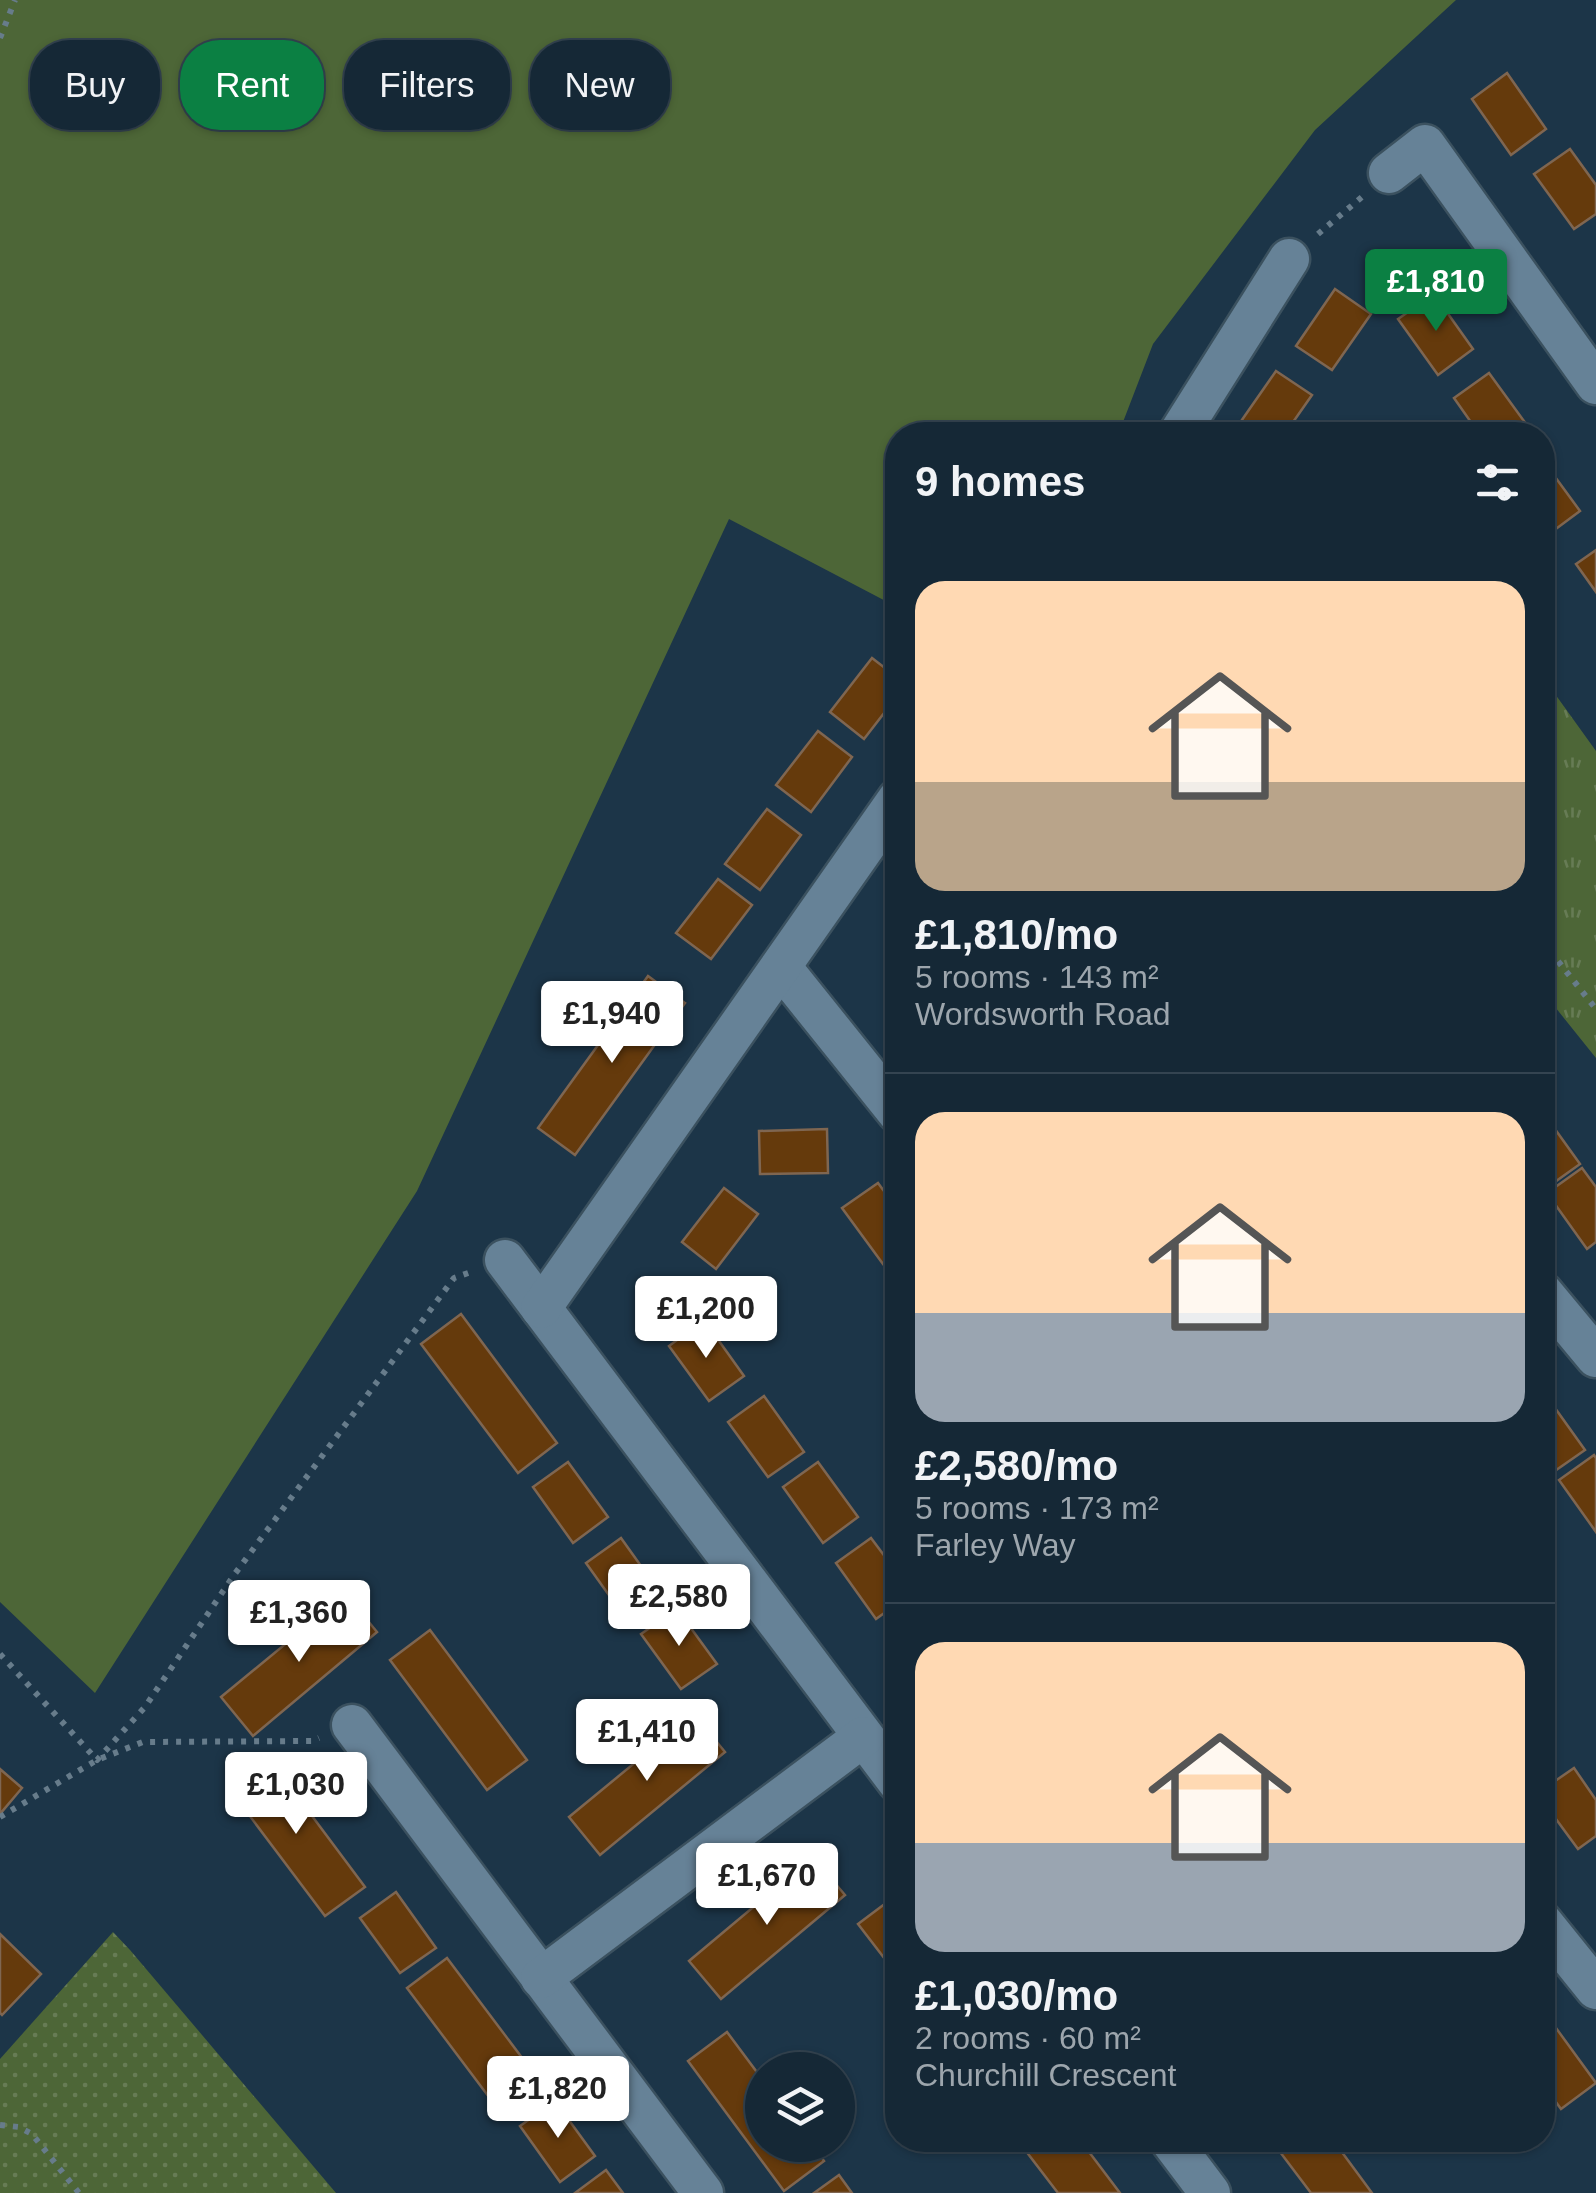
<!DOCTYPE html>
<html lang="en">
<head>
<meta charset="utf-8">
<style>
	body { margin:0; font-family:Arial,sans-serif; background:#1e303e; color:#f1f3f6; height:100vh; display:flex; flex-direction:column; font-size:38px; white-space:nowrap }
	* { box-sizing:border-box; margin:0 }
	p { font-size:32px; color:#9da6ad }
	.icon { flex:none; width:55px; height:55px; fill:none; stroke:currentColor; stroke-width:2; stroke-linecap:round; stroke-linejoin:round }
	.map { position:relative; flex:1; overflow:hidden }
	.panel { position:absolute; left:885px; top:422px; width:670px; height:1730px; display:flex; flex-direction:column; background:#152836; border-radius:40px; box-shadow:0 2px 8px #0004,0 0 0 2px #344451 }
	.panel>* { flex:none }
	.top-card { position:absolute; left:30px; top:40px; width:705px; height:90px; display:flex; gap:20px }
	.fabs { position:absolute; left:745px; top:2052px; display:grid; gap:20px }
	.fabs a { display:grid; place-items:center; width:110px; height:110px; border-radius:50%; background:#152836; box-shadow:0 2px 8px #0004,0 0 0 2px #344451; font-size:50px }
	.price { position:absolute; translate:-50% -85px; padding:0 22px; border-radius:10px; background:#fff; color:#222; font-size:32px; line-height:65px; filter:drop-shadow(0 2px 5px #0008) }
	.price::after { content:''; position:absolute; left:50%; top:60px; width:30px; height:22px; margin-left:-15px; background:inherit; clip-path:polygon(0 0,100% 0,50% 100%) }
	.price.current { background:#0b8043; color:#fff }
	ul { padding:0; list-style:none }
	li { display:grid; align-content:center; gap:20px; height:530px; padding:0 30px }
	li+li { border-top:2px solid #344451 }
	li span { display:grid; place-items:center; height:310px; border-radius:30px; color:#555 }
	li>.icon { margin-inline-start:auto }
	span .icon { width:180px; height:180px; fill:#fffc; stroke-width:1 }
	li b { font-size:42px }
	h2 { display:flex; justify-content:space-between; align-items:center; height:120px; padding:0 30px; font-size:42px }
	.tag { padding:0 35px; border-radius:40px; background:#152836; box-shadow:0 2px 8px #0004,0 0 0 2px #344451; font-size:35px; line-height:90px }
	.tag.current { background:#0b8043; color:#fff }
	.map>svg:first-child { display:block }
</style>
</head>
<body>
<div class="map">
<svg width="1596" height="2193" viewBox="0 0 1596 2193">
	<defs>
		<pattern id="park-tufts" width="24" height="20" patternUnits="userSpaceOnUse" patternTransform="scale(2.5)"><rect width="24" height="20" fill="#4d6637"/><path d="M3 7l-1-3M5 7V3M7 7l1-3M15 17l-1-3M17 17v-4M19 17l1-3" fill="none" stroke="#677c55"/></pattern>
		<pattern id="garden-dots" width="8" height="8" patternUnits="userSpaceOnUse" patternTransform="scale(2.5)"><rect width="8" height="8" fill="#4d6637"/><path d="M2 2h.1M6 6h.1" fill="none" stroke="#677c55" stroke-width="1.8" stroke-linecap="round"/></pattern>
	</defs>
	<rect width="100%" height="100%" fill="#1c3548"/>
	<path fill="#4d6637" d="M0,0H1456L1315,130L1153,344L1118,435H898L897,607L729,519L417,1191L95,1693L0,1602Z"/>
	<path fill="url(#park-tufts)" d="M1555,694L1596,751V1058L1543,992L1542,700L1544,702Z"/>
	<path fill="url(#garden-dots)" d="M113,1932L130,1950L336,2193H0V2059Z"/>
	<g fill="#653a0c" stroke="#7f6651" stroke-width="2.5">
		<path d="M1507,73L1546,129L1511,155L1472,99Z"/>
		<path d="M1570,149L1596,185V214L1574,229L1534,174Z"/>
		<path d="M1335,289L1371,314L1332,370L1296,346Z"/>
		<path d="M1434,294L1473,349L1438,375L1398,319Z"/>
		<path d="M1276,371L1312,395L1284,435H1248L1237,427Z"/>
		<path d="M1489,373L1529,428L1520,435H1480L1454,398Z"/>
		<path d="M1542,459L1580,511L1545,537L1542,533Z"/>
		<path d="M1596,550V592L1576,564Z"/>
		<path d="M872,658L898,678V695L864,739L830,712Z"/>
		<path d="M818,731L852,757L811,812L776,785Z"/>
		<path d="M767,809L801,835L760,890L725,864Z"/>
		<path d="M718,879L752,905L711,959L676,933Z"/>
		<path d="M648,976L685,1003L575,1155L538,1128Z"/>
		<path d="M1542,1111L1580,1164L1545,1189L1542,1186Z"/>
		<path d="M827,1129L828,1173L760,1174L759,1131Z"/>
		<path d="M1582,1168L1596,1187V1242L1587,1249L1547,1193Z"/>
		<path d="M878,1183L898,1210V1253L883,1264L842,1208Z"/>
		<path d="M724,1188L758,1214L716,1269L682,1242Z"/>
		<path d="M461,1314L557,1443L518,1473L421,1344Z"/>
		<path d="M704,1320L744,1376L709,1401L669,1346Z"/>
		<path d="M1545,1394L1585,1450L1549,1475L1542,1466V1396Z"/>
		<path d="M764,1396L804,1452L768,1477L728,1422Z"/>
		<path d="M1594,1455L1596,1458V1532L1559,1480Z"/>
		<path d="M568,1462L608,1517L573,1543L533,1487Z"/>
		<path d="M818,1462L858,1517L823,1543L783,1487Z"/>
		<path d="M621,1538L661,1594L626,1619L586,1563Z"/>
		<path d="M871,1538L898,1574V1603L876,1619L836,1563Z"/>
		<path d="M346,1594L377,1632L253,1736L221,1697Z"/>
		<path d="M677,1609L717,1664L681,1689L641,1634Z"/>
		<path d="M430,1630L527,1760L487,1790L390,1660Z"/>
		<path d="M694,1714L725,1752L600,1855L569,1817Z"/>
		<path d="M268,1757L365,1887L325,1916L228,1787Z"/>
		<path d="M1574,1768L1596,1800V1836L1578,1849L1542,1800V1790Z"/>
		<path d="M0,1769L22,1788L0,1814Z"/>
		<path d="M813,1857L845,1895L721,1999L689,1961Z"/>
		<path d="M396,1892L436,1948L400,1973L360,1918Z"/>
		<path d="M898,1894V1976L858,1924Z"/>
		<path d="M0,1934L41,1974L2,2015L0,2013Z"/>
		<path d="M447,1958L544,2087L504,2117L407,1988Z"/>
		<path d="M1556,2028L1596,2083L1561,2109L1542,2083V2037Z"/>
		<path d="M727,2032L762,2079V2145H812L824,2161L784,2191L688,2061Z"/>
		<path d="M555,2101L595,2156L560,2182L520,2126Z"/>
		<path d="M1021,2140H1080L1120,2193H1058L1019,2142Z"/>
		<path d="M1271,2140H1333L1372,2193H1311Z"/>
		<path d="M606,2170L623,2193H575Z"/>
		<path d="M839,2175L852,2193H814Z"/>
	</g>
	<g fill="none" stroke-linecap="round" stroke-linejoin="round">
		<defs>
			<g id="minor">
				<path d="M1389,173L1425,145L1596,384"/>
				<path d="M1178,435L1289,259"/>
				<path d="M781,967L898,1113"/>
				<path d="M505,1260L898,1782"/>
				<path d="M1542,1292L1596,1357"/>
				<path d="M541,1308L898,799"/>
				<path d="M352,1725L703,2193"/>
				<path d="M1542,1922L1596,1989"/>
				<path d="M541,1978L863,1737"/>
				<path d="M1170,2140L1210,2193"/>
			</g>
		</defs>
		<use href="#minor" stroke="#3b515f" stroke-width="45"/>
		<g stroke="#677c8b" stroke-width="6" stroke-dasharray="5 8" stroke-linecap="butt">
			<path d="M0,38L15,0"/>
			<path d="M1318,234L1362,197"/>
			<path d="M1542,941L1596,1009"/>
			<path d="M0,1654L97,1760L145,1707L234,1575L454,1278L471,1272"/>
			<path d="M0,1817L97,1760L143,1742L312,1741L319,1738"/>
			<path d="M0,2125L19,2127L32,2134L79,2193"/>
		</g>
		<use href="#minor" stroke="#668297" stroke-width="40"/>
	</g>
</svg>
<div class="fabs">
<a><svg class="icon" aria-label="layers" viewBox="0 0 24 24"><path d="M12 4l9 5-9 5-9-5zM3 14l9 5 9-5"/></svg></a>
</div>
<b class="price current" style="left:1436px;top:334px">£1,810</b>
<b class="price" style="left:612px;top:1066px">£1,940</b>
<b class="price" style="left:706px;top:1361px">£1,200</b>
<b class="price" style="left:679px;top:1649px">£2,580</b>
<b class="price" style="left:299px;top:1665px">£1,360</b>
<b class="price" style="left:647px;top:1784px">£1,410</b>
<b class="price" style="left:296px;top:1837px">£1,030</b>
<b class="price" style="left:767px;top:1928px">£1,670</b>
<b class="price" style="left:558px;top:2141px">£1,820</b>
<div class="top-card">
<a class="tag">Buy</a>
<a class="tag current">Rent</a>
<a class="tag">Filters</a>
<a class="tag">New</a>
</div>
<section class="panel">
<h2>9 homes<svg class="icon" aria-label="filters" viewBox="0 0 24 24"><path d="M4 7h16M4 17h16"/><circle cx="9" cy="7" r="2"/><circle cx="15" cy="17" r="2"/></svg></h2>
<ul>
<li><span style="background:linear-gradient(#ffd9b3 65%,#b9a48a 0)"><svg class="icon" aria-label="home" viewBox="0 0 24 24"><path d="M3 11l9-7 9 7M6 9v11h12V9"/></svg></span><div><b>£1,810/mo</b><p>5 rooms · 143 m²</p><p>Wordsworth Road</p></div></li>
<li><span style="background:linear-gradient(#ffd9b3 65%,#9aa5b1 0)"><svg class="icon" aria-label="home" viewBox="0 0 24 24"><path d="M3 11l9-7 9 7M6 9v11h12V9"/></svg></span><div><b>£2,580/mo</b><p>5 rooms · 173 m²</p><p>Farley Way</p></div></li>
<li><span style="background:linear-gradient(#ffd9b3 65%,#9aa5b1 0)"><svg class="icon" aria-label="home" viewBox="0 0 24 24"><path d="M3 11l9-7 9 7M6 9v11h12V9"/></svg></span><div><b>£1,030/mo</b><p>2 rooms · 60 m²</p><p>Churchill Crescent</p></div></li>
</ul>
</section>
</div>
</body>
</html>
